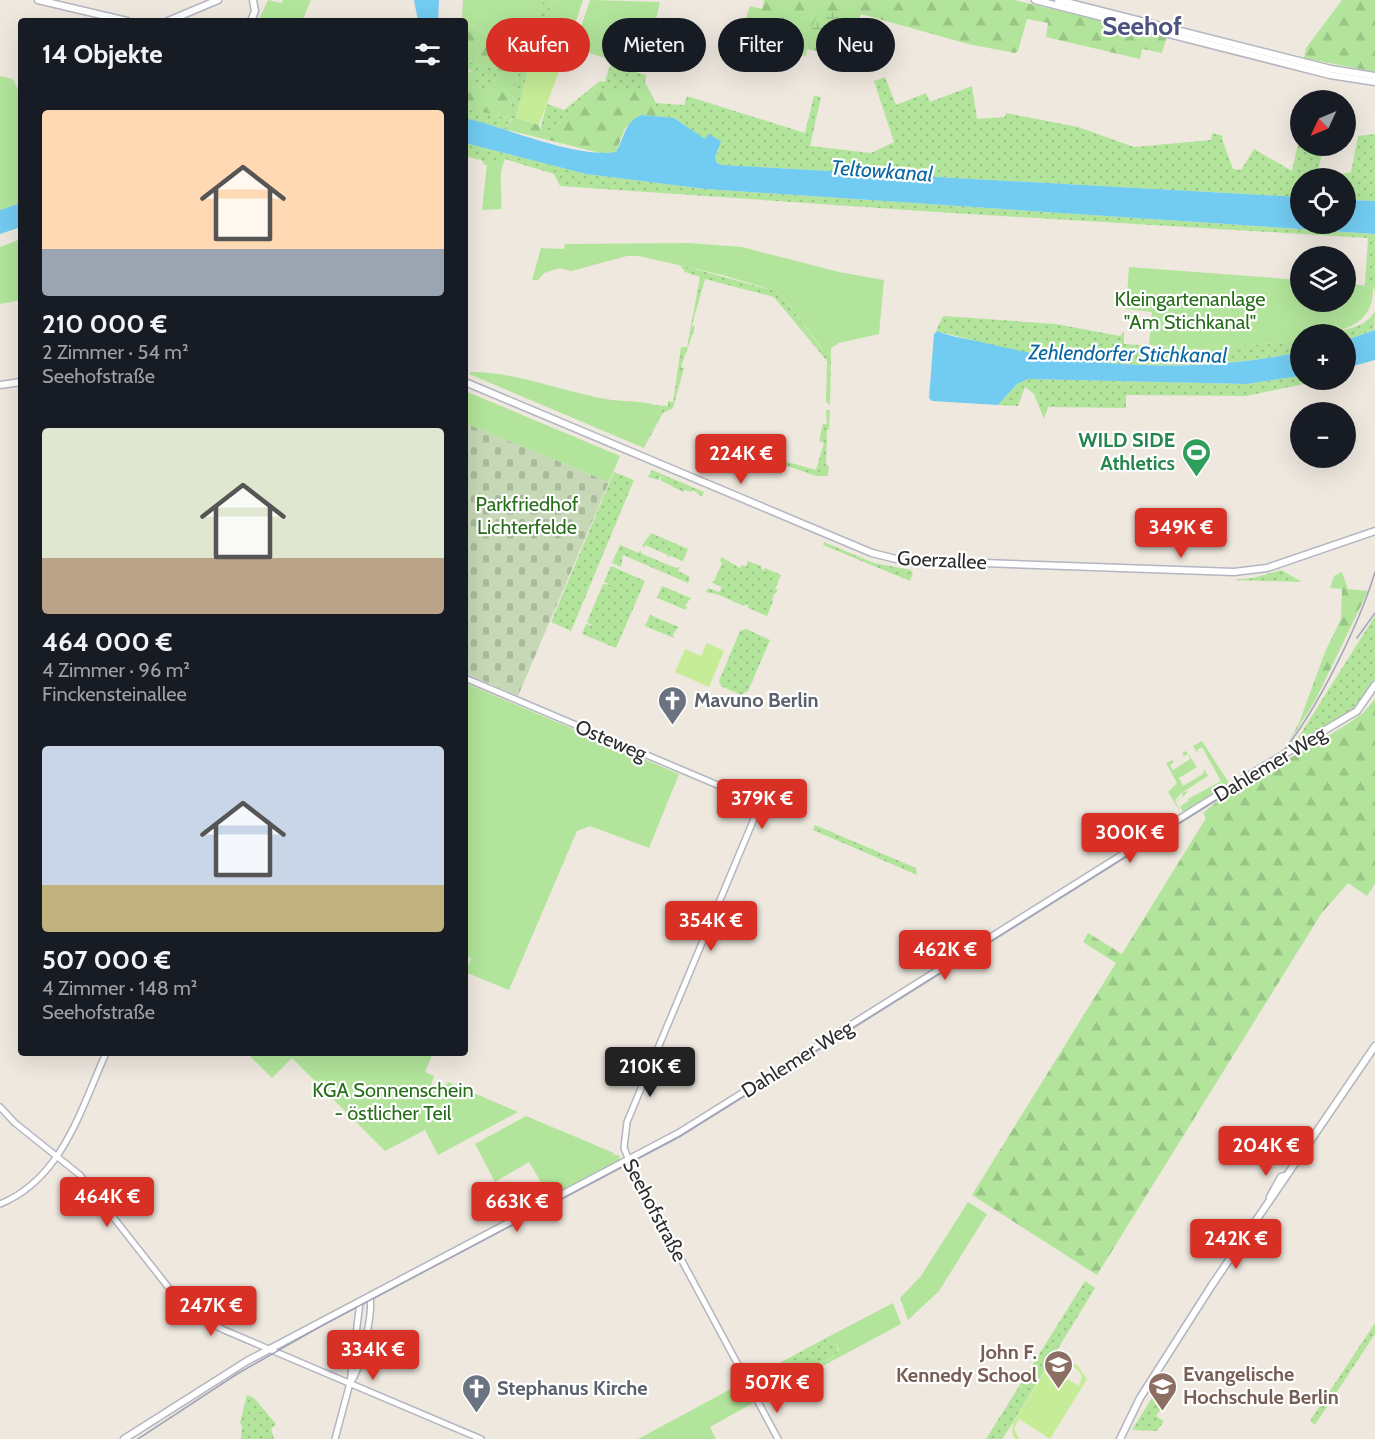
<!DOCTYPE html>
<html lang="de">
<head>
<meta charset="utf-8">
<style>
	body { margin:0; font-family:Cabin,sans-serif; background:#20242c; color:#f1f3f6; height:100vh; display:flex; flex-direction:column; font-size:22px; white-space:nowrap }
	* { box-sizing:border-box; margin:0 }
	p { font-size:20px; color:#9ea1a6 }
	.icon { flex:none; width:33px; height:33px; fill:none; stroke:currentColor; stroke-width:2; stroke-linecap:round; stroke-linejoin:round }
	.map { position:relative; flex:1; overflow:hidden }
	.sheet { position:absolute; left:18px; top:18px; width:450px; height:1038px; display:flex; flex-direction:column; background:#171b24; border-radius:6px; box-shadow:0 6px 24px #0002 }
	.sheet>* { flex:none }
	.banner { position:absolute; left:486px; top:18px; width:570px; height:54px; display:flex; gap:12px }
	.needle { width:39px; rotate:226deg }
	.buttons { position:absolute; left:1290px; top:90px; display:grid; gap:12px }
	.buttons a { display:grid; place-items:center; width:66px; height:66px; border-radius:50%; background:#171b24; box-shadow:0 6px 24px #0002; font-size:30px }
	.price { position:absolute; translate:-50% -51px; padding:0 14px; border-radius:6px; background:#d93025; color:#fff; font-size:20px; line-height:39px; filter:drop-shadow(0 2px 3px #0008) }
	.price::after { content:''; position:absolute; left:50%; top:36px; width:18px; height:14px; margin-left:-9px; background:inherit; clip-path:polygon(0 0,100% 0,50% 100%) }
	.price.selected { background:#222; color:#fff }
	ul { padding:0; list-style:none }
	li { display:grid; align-content:center; gap:12px; height:318px; padding:0 24px }
	li span { display:grid; place-items:center; height:186px; border-radius:6px; color:#555 }
	li>.icon { margin-inline-start:auto }
	span .icon { width:108px; height:108px; fill:#fffc; stroke-width:1 }
	li b { font-size:26px }
	h2 { display:flex; justify-content:space-between; align-items:center; height:72px; padding:0 24px; font-size:26px }
	.chip { padding:0 21px; border-radius:27px; background:#171b24; box-shadow:0 6px 24px #0002; font-size:21px; line-height:54px }
	.chip.selected { background:#d93025; color:#fff }
	.map>svg:first-child { display:block }
</style>
</head>
<body>
<div class="map">
<svg width="1375" height="1439" viewBox="0 0 1375 1439">
	<defs>
		<pattern id="grass-dots" width="8" height="8" patternUnits="userSpaceOnUse" patternTransform="scale(1.5)"><rect width="8" height="8" fill="#b2e59b"/><path d="M2 2h.1M6 6h.1" fill="none" stroke="#99c586" stroke-width="1.8" stroke-linecap="round"/></pattern>
		<pattern id="forest-firs" width="22" height="20" patternUnits="userSpaceOnUse" patternTransform="scale(1.5)"><rect width="22" height="20" fill="#b2e59b"/><path d="M5 1l3.5 6h-7zM16 11l3.5 6h-7z" fill="#99c586"/></pattern>
		<pattern id="wetland-marsh" width="20" height="14" patternUnits="userSpaceOnUse" patternTransform="scale(1.5)"><rect width="20" height="14" fill="#b2e59b"/><path d="M1 5h8M5 5V1M11 12h8M15 12V8" fill="none" stroke="#99c586"/></pattern>
		<pattern id="cemetery-stones" width="16" height="16" patternUnits="userSpaceOnUse" patternTransform="scale(1.5)"><rect width="16" height="16" fill="#c6d8b6"/><path d="M2 7V4a2 2 0 0 1 4 0v3zM10 15v-3a2 2 0 0 1 4 0v3z" fill="#aaba9d"/></pattern>
	</defs>
	<rect width="100%" height="100%" fill="#eee8df"/>
	<g fill="url(#grass-dots)">
		<path d="M544,0H553L530,62L516,118H512L504,129L465,118V108L508,118L522,55Z"/>
		<path d="M465,61L498,69L493,91L471,86V70L465,69Z"/>
		<path d="M610,65L646,75L645,82L656,103L684,105L687,96L805,133L814,96L821,97L810,146L871,153L894,142L874,81L885,77L896,105L926,93L930,102L972,86L977,119L1005,117L1006,113L1078,127L1134,147L1211,140L1212,133L1223,136L1222,139L1233,169L1241,170L1254,149L1292,171L1300,134V146H1313V148L1323,151L1316,178H1300V197L722,165L717,163L715,158L719,149L674,118L659,117L655,103L651,100L576,104L551,132L540,130L547,104L564,110L600,81L605,82Z"/>
		<path d="M1375,134V201L1346,200V178H1322L1351,172L1358,136Z"/>
		<path d="M465,143L586,174L705,189L1375,234V291L1373,286L1365,285L1368,238L952,213L560,186L554,174L505,159L503,164L485,165L481,160L465,156Z"/>
		<path d="M680,265L779,292L822,349L831,353L830,405L826,402L827,361L774,297L705,279L692,325L695,327L681,367L684,368L673,408L663,413L644,448L661,409L654,405L668,406V401L673,402L681,347H687L700,277L685,272Z"/>
		<path d="M1375,311L1374,330L1346,340V334H1312C1332,332 1365,331 1375,311Z"/>
		<path d="M943,316L1056,324L1120,336L1124,331V344L1197,349L1274,343L1300,337V352C1225,368 1145,368 1069,360C1024,355 978,341 936,331Z"/>
		<path d="M1300,376V380H1323L1246,396L1126,395V408L1048,407L1044,419L1034,394L1025,387L1018,406L998,405L1017,384L1028,379L1247,384Z"/>
		<path d="M826,410H830L829,429L827,430L826,465L829,466L828,476H816L776,462L777,459L816,470L824,443L819,441L823,424H827Z"/>
		<path d="M652,470L704,492L702,497L693,490L691,492L685,490L683,492L660,480L662,475L658,480L648,477Z"/>
		<path d="M614,472L634,480L571,631L551,622Z"/>
		<path d="M651,533L688,549L683,561L670,556L667,558L668,555L645,545L644,548L642,546Z"/>
		<path d="M824,542L874,563L911,570L913,573L910,581L823,545Z"/>
		<path d="M620,545L639,553L640,550L642,554L676,568L680,567L678,571L690,577L688,583L623,555L621,567L612,563Z"/>
		<path d="M721,557L740,568L742,565L746,567L748,561L761,566L763,571L765,568L781,575L775,589L778,590L773,596L774,599L771,598L773,601L767,616L748,608V604L744,606L719,595L706,592L708,588L719,592L722,587L711,582L714,581L722,563L720,561Z"/>
		<path d="M611,566L645,581L616,648L582,634L586,624L593,626L587,622L603,584L611,585L604,582Z"/>
		<path d="M1281,570L1302,582L1232,580L1253,578Z"/>
		<path d="M662,586L691,598L685,605L687,607L686,610L657,598Z"/>
		<path d="M650,615L679,627L673,634L674,638L645,626Z"/>
		<path d="M1375,616V679L1358,707L1291,749Z"/>
		<path d="M746,629L770,640L748,691L741,695L721,686L719,681L740,631Z"/>
		<path d="M815,825L916,868L917,875L813,830Z"/>
		<path d="M1085,1281L1095,1288L1010,1427L1002,1439H986Z"/>
		<path d="M1375,1323V1334L1315,1425L1310,1421Z"/>
		<path d="M824,1339L837,1345L838,1354L772,1389L763,1372Z"/>
		<path d="M1155,1393L1167,1401L1156,1416L1164,1421L1157,1431L1132,1430Z"/>
		<path d="M247,1395L254,1398L276,1424L271,1429L274,1439H241L242,1426L240,1423Z"/>
	</g>
	<g fill="url(#forest-firs)">
		<path d="M764,0H1014L1167,36L1162,53L1142,49L1140,59L1046,37L1048,23L1027,19L1018,51L1015,53L968,44L861,14L848,57L835,55L844,53L853,29L850,23L817,43L821,52L807,49L806,56L776,50L779,35L743,27L750,6L762,9Z"/>
		<path d="M1342,0H1375V72L1304,58L1306,48Z"/>
		<path d="M465,22L522,55L508,118L465,108V85L469,78L465,77V69L474,74L471,86L493,91L498,69L465,61Z"/>
		<path d="M645,88L655,103L659,117L642,115L625,128L616,152L600,153L504,129L513,118H516L539,125L540,130L551,132L576,104L603,89Z"/>
		<path d="M1342,572L1348,589L1368,591L1316,699L1286,747L1299,723L1325,652L1341,619L1342,589L1330,588L1334,576Z"/>
		<path d="M1375,699V884L1367,896L1348,883L1321,914L1097,1275L972,1195L1116,963L1083,942L1088,933L1122,954L1206,818L1203,813L1219,800L1346,725L1363,713Z"/>
	</g>
	<path fill="url(#wetland-marsh)" d="M833,11H848L853,28L844,54L821,52L810,30L816,18Z"/>
	<path fill="url(#cemetery-stones)" d="M465,423L609,482L518,696L465,673Z"/>
	<g fill="#b2e59b">
		<path d="M268,0L281,3L283,0H311L302,21H258Z"/>
		<path d="M463,0H544L522,55L462,20Z"/>
		<path d="M553,0H583L560,69L530,62Z"/>
		<path d="M590,0L660,2L644,71L574,48Z"/>
		<path d="M0,76L13,79L21,96V203L0,210Z"/>
		<path d="M495,162L503,164C498,179 503,193 501,209L482,210L487,164Z"/>
		<path d="M21,239V300L0,304V247Z"/>
		<path d="M689,243L742,247L839,272L884,280L879,334L839,343L831,348V353L824,351L779,292L722,275L639,256H627L571,271L560,268L544,273L538,280H532L541,248L564,249L565,244Z"/>
		<path d="M1129,267L1300,280V302H1346V284L1373,286C1375,331 1332,334 1300,334V337L1274,343L1197,349L1149,345L1152,312L1126,309Z"/>
		<path d="M471,372C520,372 564,393 612,400C626,402 651,400 661,409L644,448L469,374Z"/>
		<path d="M465,391L620,456L609,482L465,423Z"/>
		<path d="M465,683L679,774L649,848L590,826L577,831L509,990L465,972L471,958L465,955Z"/>
		<path d="M1202,741L1229,783L1183,812L1177,800L1180,799L1177,801L1180,806L1189,801L1188,799L1221,781L1202,747L1197,750L1198,754L1193,746Z"/>
		<path d="M1186,751L1197,767L1179,778L1183,786L1203,774L1204,769L1208,776L1183,792L1188,791L1182,798L1183,792L1175,800L1181,813L1168,792L1177,783L1166,763L1172,760L1174,762L1170,765L1173,770L1190,759L1188,754L1184,756L1182,753Z"/>
		<path d="M247,1053H433L425,1072L434,1076L430,1088L441,1092L448,1082L518,1112L438,1155L425,1130L385,1151L292,1058L272,1078Z"/>
		<path d="M526,1116L614,1153L613,1157L615,1154L620,1156L619,1160L550,1197L529,1162L495,1182L475,1144Z"/>
		<path d="M968,1202L987,1214L939,1291L908,1320L900,1298L921,1276Z"/>
		<path d="M893,1303L901,1324L761,1399L751,1379L763,1372L773,1389L835,1356L839,1350L837,1345L824,1339Z"/>
		<path d="M742,1383L753,1403L710,1427L716,1439H638Z"/>
	</g>
	<g fill="#c6ec97" fill-rule="evenodd">
		<path d="M530,62L560,69L539,125L516,118Z"/>
		<path d="M707,643L724,651L709,687L675,672L685,649L701,656Z"/>
		<path d="M1060,1359L1077,1365L1087,1379L1050,1439L1019,1419L1014,1429L1019,1439H1015L1012,1433L1013,1423L1048,1366ZM1057,1362C1069,1361 1077,1366 1082,1377L1079,1386L1050,1369Z"/>
	</g>
	<g fill="#72cbf1">
		<path d="M414,0H439L438,21H418Z"/>
		<path d="M642,115L674,118L705,139L708,134L721,141L715,158L717,163L722,165L1300,197V224H1346V200L1375,201V234L705,189L586,174L465,143V118C508,128 574,158 616,152C625,138 624,121 642,115Z"/>
		<path d="M21,203V227L0,234V210Z"/>
		<path d="M1375,330V360L1346,368V340Z"/>
		<path d="M937,331C950,337 970,339 985,343C1087,368 1198,374 1300,352V376L1247,384L1028,379L1017,384L998,405L932,401L929,398L934,334Z"/>
	</g>
	<g fill="none" stroke-linecap="round" stroke-linejoin="round">
		<defs>
			<g id="tertiary">
				<path d="M465,678L753,800L756,814L627,1122L624,1148L632,1168L778,1439"/>
				<path d="M0,1107L15,1123L80,1175L176,1297L192,1313L224,1330L481,1439"/>
				<path d="M0,1204C62,1179 81,1109 106,1053"/>
				<path d="M350,1383C361,1370 373,1314 370,1297"/>
				<path d="M335,1439L350,1383L360,1302"/>
			</g>
			<g id="secondary">
				<path d="M38,0L127,21"/>
				<path d="M1035,0L1330,75L1375,82"/>
				<path d="M1058,0L1331,69L1375,76"/>
				<path d="M168,21L218,0"/>
				<path d="M251,21L255,11L253,0"/>
				<path d="M465,382L872,553L900,560L1234,572L1267,568L1375,531"/>
				<path d="M0,385L21,382"/>
				<path d="M1270,1197L1281,1177L1285,1176"/>
				<path d="M124,1439L247,1361L679,1133L1261,768L1357,711L1375,685"/>
				<path d="M1120,1439L1140,1398L1212,1285L1375,1046"/>
			</g>
		</defs>
		<use href="#tertiary" stroke="#b3b5c0" stroke-width="8"/>
		<use href="#secondary" stroke="#b3b5c0" stroke-width="9"/>
		<use href="#tertiary" stroke="#fff" stroke-width="5"/>
		<use href="#secondary" stroke="#fff" stroke-width="6"/>
		<g stroke="#a1a4b7" stroke-width="1.5">
			<path d="M1357,638L1375,613"/>
			<path d="M138,1439L237,1374L323,1325L680,1136L1267,768C1308,732 1359,625 1375,572"/>
		</g>
	</g>
	<defs>
		<symbol id="stadium-pin" viewBox="-11 -11 22 30"><path d="M0 17L-7.5 6A9.5 9.5 0 1 1 7.5 6Z" fill="#2e9e5b" stroke="#fff"/><path d="M0-5a6.5 5 0 1 0 0 10a6.5 5 0 1 0 0-10ZM-3.5-1.8h7v3.6h-7Z" fill="#fff"/></symbol>
		<symbol id="church-pin" viewBox="-11 -11 22 30"><path d="M0 17L-7.5 6A9.5 9.5 0 1 1 7.5 6Z" fill="#6b7280" stroke="#fff"/><path d="M-1.2-6h2.4v3.5h3.3v2.4h-3.3V6h-2.4V-.1h-3.3v-2.4h3.3Z" fill="#fff"/></symbol>
		<symbol id="school-pin" viewBox="-11 -11 22 30"><path d="M0 17L-7.5 6A9.5 9.5 0 1 1 7.5 6Z" fill="#8d6e63" stroke="#fff"/><path d="M0-5L7-2L0 1L-7-2ZM-4 1L0 2.5L4 1V4Q0 6-4 4Z" fill="#fff"/></symbol>
		<symbol id="university-pin" viewBox="-11 -11 22 30"><path d="M0 17L-7.5 6A9.5 9.5 0 1 1 7.5 6Z" fill="#8d6e63" stroke="#fff"/><path d="M0-5L7-2L0 1L-7-2ZM-4 1L0 2.5L4 1V4Q0 6-4 4Z" fill="#fff"/></symbol>
	</defs>
	<g fill-rule="evenodd">
		<use href="#stadium-pin" x="1180" y="436" width="33" height="45"/>
		<use href="#church-pin" x="656" y="684" width="33" height="45"/>
		<use href="#school-pin" x="1042" y="1348" width="33" height="45"/>
		<use href="#university-pin" x="1146" y="1370" width="33" height="45"/>
		<use href="#church-pin" x="460" y="1372" width="33" height="45"/>
	</g>
	<g text-anchor="middle" stroke-width="4.5" stroke-linejoin="round" paint-order="stroke">
		<g font-size="20" fill="#286d1a" stroke="#fff">
			<text x="1190" y="306">Kleingartenanlage<tspan x="1190" dy="23">"Am Stichkanal"</tspan></text>
			<text x="527" y="511">Parkfriedhof<tspan x="527" dy="23">Lichterfelde</tspan></text>
			<text x="393" y="1097">KGA Sonnenschein<tspan x="393" dy="23">- östlicher Teil</tspan></text>
		</g>
		<g font-size="20" font-weight="bold" fill="#27864d" stroke="#fff" text-anchor="end">
			<text x="1175" y="447">WILD SIDE<tspan x="1175" dy="23">Athletics</tspan></text>
		</g>
		<g font-size="20" fill="#2d2d2d" stroke="#fff">
			<text transform="translate(942 560) rotate(3)" y="7">Goerzallee</text>
			<text transform="translate(611 740) rotate(23)" y="7">Osteweg</text>
			<text transform="translate(1270 764) rotate(-31)" y="7">Dahlemer Weg</text>
			<text transform="translate(797 1059) rotate(-32)" y="7">Dahlemer Weg</text>
			<text transform="translate(655 1210) rotate(62)" y="7">Seehofstraße</text>
		</g>
		<g font-size="20" font-weight="bold" fill="#5b616d" stroke="#fff" text-anchor="start">
			<text x="694" y="707">Mavuno Berlin</text>
			<text x="497" y="1395">Stephanus Kirche</text>
		</g>
		<g font-size="20" font-weight="bold" fill="#785e54" stroke="#fff" text-anchor="end">
			<text x="1037" y="1359">John F.<tspan x="1037" dy="23">Kennedy School</tspan></text>
			<text x="1183" y="1381" text-anchor="start">Evangelische<tspan x="1183" dy="23">Hochschule Berlin</tspan></text>
		</g>
		<g font-size="21" font-style="italic" fill="#0b69a2" stroke="#fff">
			<text transform="translate(882 171) rotate(4)" y="7">Teltowkanal</text>
			<text transform="translate(1128 354) rotate(1)" y="7">Zehlendorfer Stichkanal</text>
		</g>
		<g font-size="26" font-weight="bold" fill="#4c537f" stroke="#fff">
			<text x="1142" y="35">Seehof</text>
		</g>
	</g>
</svg>
<div class="buttons">
<a><svg class="needle" viewBox="-14 -14 28 28"><path d="M0-13l5 13h-10z" fill="#e53935"/><path d="M0 13l5-13h-10z" fill="#9ea1a6"/></svg></a>
<a><svg class="icon" aria-label="locate" viewBox="0 0 24 24"><circle cx="12" cy="12" r="6"/><path d="M12 2v4M12 18v4M2 12h4M18 12h4"/></svg></a>
<a><svg class="icon" aria-label="layers" viewBox="0 0 24 24"><path d="M12 4l9 5-9 5-9-5zM3 14l9 5 9-5"/></svg></a>
<a>+</a>
<a>−</a>
</div>
<b class="price" style="left:741px;top:485px">224K €</b>
<b class="price" style="left:1181px;top:559px">349K €</b>
<b class="price" style="left:762px;top:830px">379K €</b>
<b class="price" style="left:1130px;top:864px">300K €</b>
<b class="price" style="left:711px;top:952px">354K €</b>
<b class="price" style="left:945px;top:981px">462K €</b>
<b class="price selected" style="left:650px;top:1098px">210K €</b>
<b class="price" style="left:1266px;top:1177px">204K €</b>
<b class="price" style="left:107px;top:1228px">464K €</b>
<b class="price" style="left:517px;top:1233px">663K €</b>
<b class="price" style="left:1236px;top:1270px">242K €</b>
<b class="price" style="left:211px;top:1337px">247K €</b>
<b class="price" style="left:373px;top:1381px">334K €</b>
<b class="price" style="left:777px;top:1414px">507K €</b>
<div class="banner">
<a class="chip selected">Kaufen</a>
<a class="chip">Mieten</a>
<a class="chip">Filter</a>
<a class="chip">Neu</a>
</div>
<section class="sheet">
<h2>14 Objekte<svg class="icon" aria-label="filters" viewBox="0 0 24 24"><path d="M4 7h16M4 17h16"/><circle cx="9" cy="7" r="2"/><circle cx="15" cy="17" r="2"/></svg></h2>
<ul>
<li><span style="background:linear-gradient(#ffd9b3 75%,#9aa5b1 0)"><svg class="icon" aria-label="home" viewBox="0 0 24 24"><path d="M3 11l9-7 9 7M6 9v11h12V9"/></svg></span><div><b>210 000 €</b><p>2 Zimmer · 54 m²</p><p>Seehofstraße</p></div></li>
<li><span style="background:linear-gradient(#dfe7d0 70%,#b9a48a 0)"><svg class="icon" aria-label="home" viewBox="0 0 24 24"><path d="M3 11l9-7 9 7M6 9v11h12V9"/></svg></span><div><b>464 000 €</b><p>4 Zimmer · 96 m²</p><p>Finckensteinallee</p></div></li>
<li><span style="background:linear-gradient(#c9d6e8 75%,#c2b280 0)"><svg class="icon" aria-label="home" viewBox="0 0 24 24"><path d="M3 11l9-7 9 7M6 9v11h12V9"/></svg></span><div><b>507 000 €</b><p>4 Zimmer · 148 m²</p><p>Seehofstraße</p></div></li>
</ul>
</section>
</div>
</body>
</html>
